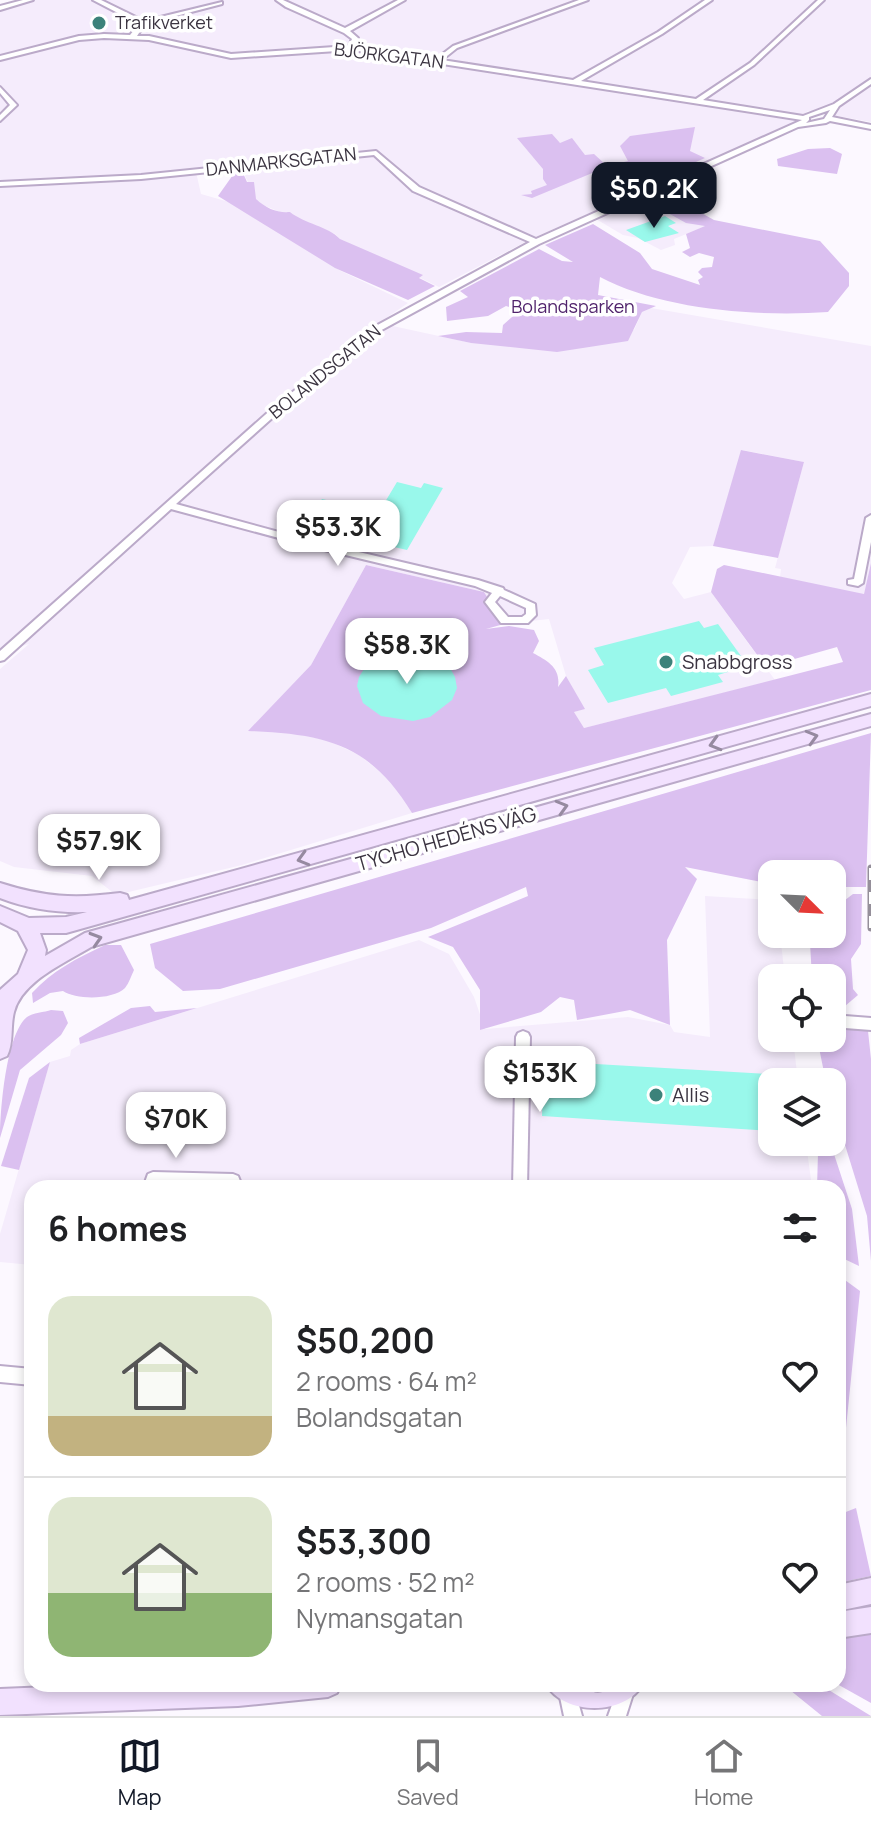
<!DOCTYPE html>
<html lang="en">
<head>
<meta charset="utf-8">
<style>
	body { margin:0; font-family:Manrope,sans-serif; background:#f2f2f2; color:#202124; height:100vh; display:flex; flex-direction:column; font-size:30px; white-space:nowrap }
	* { box-sizing:border-box; margin:0 }
	p { font-size:26px; color:#757577 }
	.icon { flex:none; width:44px; height:44px; fill:none; stroke:currentColor; stroke-width:2; stroke-linecap:round; stroke-linejoin:round }
	.map { position:relative; flex:1; overflow:hidden }
	.panel { position:absolute; left:24px; top:1180px; width:822px; height:512px; display:flex; flex-direction:column; background:#fff; border-radius:24px; box-shadow:0 4px 12px #0003 }
	.panel>* { flex:none }
	.needle { width:52px; rotate:114deg }
	.tools { position:absolute; left:758px; top:860px; display:grid; gap:16px }
	.tools a { display:grid; place-items:center; width:88px; height:88px; border-radius:16px; background:#fff; box-shadow:0 4px 12px #0003; font-size:40px }
	.price { position:absolute; translate:-50% -68px; padding:0 18px; border-radius:16px; background:#fff; color:#222; font-size:26px; line-height:52px; filter:drop-shadow(0 2px 4px #0008) }
	.price::after { content:''; position:absolute; left:50%; top:48px; width:24px; height:18px; margin-left:-12px; background:inherit; clip-path:polygon(0 0,100% 0,50% 100%) }
	.price.on { background:#111827; color:#fff }
	ul { padding:0; list-style:none }
	li { display:flex; align-items:center; gap:24px; height:200px; padding:0 24px }
	li+li { border-top:2px solid #e0e0e0 }
	li span { display:grid; place-items:center; flex:none; width:224px; height:160px; border-radius:24px; color:#555 }
	li>.icon { margin-inline-start:auto }
	span .icon { width:96px; height:96px; fill:#fffc; stroke-width:1 }
	li b { font-size:34px }
	h2 { display:flex; justify-content:space-between; align-items:center; height:96px; padding:0 24px; font-size:34px }
	.dock { display:flex; justify-content:space-around; align-items:center; height:112px; border-top:2px solid #e0e0e0; background:#fff; font-size:22px; color:#757577 }
	.dock a { display:grid; justify-items:center; gap:4px }
	.dock .on { color:#111827 }
	.map>svg:first-child { display:block }
</style>
</head>
<body>
<div class="map">
<svg width="871" height="1716" viewBox="0 0 871 1716">
	<rect width="100%" height="100%" fill="#fcf8ff"/>
	<g fill="#f5ecfc">
		<path d="M30,0H871V122L808,111L793,123L531,239L439,287L340,239L335,234L301,221L290,212H280L263,205L256,200L241,167L196,172L201,194L229,202L341,271L408,303L379,323L471,343L634,330L642,312L651,308L871,346V563L864,595L780,577L781,569L775,568L804,462L742,450L713,546L690,547L672,583L684,599L711,592L775,680L584,728L574,712L584,709L566,676L549,619L504,624L484,592L366,565L311,665L249,731L288,732L329,741L359,755L393,782L412,813L242,865L116,895L92,876L14,867L0,861V669L29,644L0,652V8Z"/>
		<path d="M641,199H645L706,226L674,239L675,245L661,250L638,238L623,235L596,219Z"/>
		<path d="M705,896L772,900V934H780L785,978H772V1038H793L798,1082H772V1142H806L812,1188H32V1265L0,1262V1234L50,1062L70,1056L71,1050L80,1044L419,940L449,954L474,997L485,1029L628,1017L670,1025L674,1032L710,1037Z"/>
	</g>
	<g fill="#dbc0f0">
		<path d="M695,127L690,151L705,158L639,187L602,169L532,198L521,195L532,194L531,191L547,185L543,179V169L517,138L552,134L560,143L572,138L585,155L594,154L607,166L628,161L620,146L630,136Z"/>
		<path d="M830,148L842,154L837,174L778,166L777,159L808,149Z"/>
		<path d="M242,171L247,182H254L256,199C267,209 277,213 290,212C305,224 328,226 340,239L423,275L419,278L435,286L408,300L335,268L218,196L235,172Z"/>
		<path d="M662,191L714,220L820,241L849,273V286L828,312C759,317 662,310 600,277L598,295L656,306L642,312L628,341L557,352L471,343L438,336L466,332L502,333L503,325L520,310L506,306L488,316L447,321L446,307L468,297L460,291L539,249L562,261L573,262L545,245L593,224L640,253L652,269L700,285L698,280L703,277L698,272L702,268L712,267L714,257L699,253L690,257L682,252L690,248L686,234L705,226L686,223L643,199Z"/>
		<path d="M741,450L804,462L778,558L713,546Z"/>
		<path d="M871,563V690L412,813C370,744 326,734 248,731L311,665L366,565L484,592L504,624L486,629L509,626L534,630L539,641L533,653C548,661 561,668 558,687L566,676L585,709L574,712L584,728L843,662L837,647L766,667L711,592L717,569L724,565L864,594Z"/>
		<path d="M871,733L866,887H832V874H772V884L685,867L697,879L667,940L670,1025L630,1010L577,1020L574,1000L560,997L541,1012L480,1030V990L453,947L428,937L528,896L526,887L431,928L220,989L183,991L155,968L150,944Z"/>
		<path d="M853,894H862L861,944L851,959L853,989L858,995L838,1012H832V978H812L810,943L814,934H832V910Z"/>
		<path d="M105,945H121L134,970C131,976 129,983 125,988C113,1000 76,1000 63,991L50,993L33,1003L32,993C52,971 77,958 105,945Z"/>
		<path d="M150,1006L155,1012L197,1008L80,1044L79,1038L131,1008Z"/>
		<path d="M51,1010L63,1011L68,1023L61,1035L20,1070L0,1138C0,1111 6,1034 27,1017C32,1013 45,1012 51,1010Z"/>
		<path d="M832,1028L868,1031L871,1059V1261L867,1216L832,1103V1082H826L817,1038H832Z"/>
		<path d="M50,1062L19,1170L1,1166L29,1078Z"/>
		<path d="M823,1148H832L852,1209L859,1266L838,1256V1188H817L818,1153Z"/>
		<path d="M838,1275L860,1291L842,1467L845,1493L838,1499Z"/>
		<path d="M856,1508L871,1576L838,1583V1515Z"/>
		<path d="M871,1631V1703L837,1684L838,1636Z"/>
		<path d="M770,1684H819L871,1716H822L785,1686Z"/>
	</g>
	<g fill="#99f8eb">
		<path d="M665,216L676,223L668,226L679,233L645,242L626,230Z"/>
		<path d="M397,482L421,488L424,483L443,488L407,550L304,526L322,499L379,512Z"/>
		<path d="M699,621L704,628L718,624L741,656L727,660L734,670L718,675L723,682L671,696L666,688L608,703L588,670L604,665L594,648Z"/>
		<path d="M408,651L438,658L449,666L455,677L457,688L452,700L430,717L413,721L381,716L363,703L357,686L359,677L364,669L380,656Z"/>
		<path d="M544,1061L768,1074L772,1131L542,1116Z"/>
	</g>
	<g fill="none" stroke-linecap="round" stroke-linejoin="round">
		<defs>
			<g id="street">
				<path d="M23,0H33L0,10V6Z"/>
				<path d="M93,0H101L144,21L222,2V4L145,24L137,36H149L231,54L349,46L352,39L344,33L286,7L276,0H283L345,28L398,0H405L350,31L358,38L356,47L436,59L453,46L579,0H588L457,48L442,60L573,80L658,32L705,0H712L662,34L581,81L696,99L750,63L818,0H824L754,65L703,100L803,116L834,104L871,79V84L839,106L832,117L871,125V129L830,121L826,123L798,127L539,244L378,332L280,411L176,504L312,541L478,580L503,588L504,590L535,604L536,615L528,623H501L485,602L492,593L475,586L312,547L171,509L4,660L0,661V651L274,407L372,328L530,242L413,191L374,155L141,179L0,186V182L141,175L376,151L419,187L536,239L802,120L352,50L231,58L149,40L104,38L79,40L0,60V56L79,36L104,34L130,35L139,24ZM830,110L824,119L806,123L809,120V117ZM500,596L526,608V614L522,617H508L495,602Z"/>
				<path d="M0,87L17,105L0,121V115L10,105L0,93Z"/>
				<path d="M871,515V542L863,583L858,586L848,584V580L854,579L866,518Z"/>
				<path d="M832,1015L871,1018V1030L832,1027Z"/>
				<path d="M523,1031L528,1033L530,1037L527,1188H513L516,1037L518,1033Z"/>
				<path d="M153,1172L233,1174L238,1176L240,1181L238,1186L233,1188L158,1186L157,1188H143L148,1174Z"/>
				<path d="M0,1366L32,1369V1385L0,1382Z"/>
				<path d="M624,1685L630,1688L633,1694L626,1716H608L618,1688Z"/>
				<path d="M569,1688L575,1691L582,1716H564L560,1697L563,1691Z"/>
			</g>
			<g id="secondary">
				<path d="M871,694V706L66,933H40L46,950L45,956L85,933L871,714V726L91,947C65,963 22,981 14,1012C10,1027 14,1042 7,1056L0,1059V990L18,974L28,950L18,931L0,922V906L29,918L66,917L87,912C56,913 29,909 0,898V883C44,897 74,899 120,893L127,895L129,900Z"/>
				<path d="M871,1578V1604L838,1611V1585Z"/>
				<path d="M871,1607V1633L838,1638V1612Z"/>
				<path d="M121,1684H341L337,1693L328,1697L238,1706L0,1715V1689Z"/>
				<path d="M546,1684C554,1684 564,1683 573,1684C591,1687 595,1702 614,1684H643C625,1716 564,1716 546,1684Z"/>
			</g>
		</defs>
		<use href="#street" stroke="#bbaac9" stroke-width="4"/>
		<use href="#secondary" stroke="#bbaac9" stroke-width="4"/>
		<use href="#street" fill="#fff" fill-rule="evenodd"/>
		<use href="#secondary" fill="#f2e1fe" fill-rule="evenodd"/>
		<defs>
			<path id="rail" d="M871,868V928"/>
		</defs>
		<use href="#rail" stroke="#958f9a" stroke-width="7"/>
		<use href="#rail" stroke="#fff" stroke-width="4" stroke-dasharray="12" stroke-linecap="butt"/>
	</g>
	<defs><path id="oneway-chevron" d="M-2-3.5L2.5 0L-2 3.5" fill="none" stroke-width="1.6" stroke-linecap="round" stroke-linejoin="round" transform="scale(2)"/></defs>
	<g stroke="#968aa0">
		<use href="#oneway-chevron" transform="translate(812 737) rotate(-16)"/>
		<use href="#oneway-chevron" transform="translate(715 744) rotate(164)"/>
		<use href="#oneway-chevron" transform="translate(562 807) rotate(-16)"/>
		<use href="#oneway-chevron" transform="translate(303 859) rotate(164)"/>
		<use href="#oneway-chevron" transform="translate(96 939) rotate(-17)"/>
	</g>
	<g fill="#3c827a" stroke="#fff" stroke-width="3">
		<circle cx="99" cy="23" r="8"/>
		<circle cx="666" cy="662" r="8"/>
		<circle cx="656" cy="1095" r="8"/>
	</g>
	<g text-anchor="middle" stroke-width="7" stroke-linejoin="round" paint-order="stroke">
		<g font-size="18" fill="#3b3441" stroke="#fff" text-anchor="start">
			<text x="115" y="29">Trafikverket</text>
		</g>
		<g font-size="18" fill="#3b3441" stroke="#fff">
			<text transform="translate(389 56) rotate(7)" y="6">BJÖRKGATAN</text>
			<text transform="translate(281 162) rotate(-6)" y="6">DANMARKSGATAN</text>
			<text transform="translate(325 372) rotate(-39)" y="6">BOLANDSGATAN</text>
		</g>
		<g font-size="18" fill="#50236b" stroke="#fff">
			<text x="573" y="313">Bolandsparken</text>
		</g>
		<g font-size="20" fill="#3b3441" stroke="#fff" text-anchor="start">
			<text x="682" y="669">Snabbgross</text>
			<text x="672" y="1102">Allis</text>
		</g>
		<g font-size="20" fill="#3b3441" stroke="#fff">
			<text transform="translate(446 839) rotate(-16)" y="7">TYCHO HEDÉNS VÄG</text>
		</g>
	</g>
</svg>
<div class="tools">
<a><svg class="needle" viewBox="-14 -14 28 28"><path d="M0-13l5 13h-10z" fill="#e53935"/><path d="M0 13l5-13h-10z" fill="#757577"/></svg></a>
<a><svg class="icon" aria-label="locate" viewBox="0 0 24 24"><circle cx="12" cy="12" r="6"/><path d="M12 2v4M12 18v4M2 12h4M18 12h4"/></svg></a>
<a><svg class="icon" aria-label="layers" viewBox="0 0 24 24"><path d="M12 4l9 5-9 5-9-5zM3 14l9 5 9-5"/></svg></a>
</div>
<b class="price on" style="left:654px;top:230px">$50.2K</b>
<b class="price" style="left:338px;top:568px">$53.3K</b>
<b class="price" style="left:407px;top:686px">$58.3K</b>
<b class="price" style="left:99px;top:882px">$57.9K</b>
<b class="price" style="left:540px;top:1114px">$153K</b>
<b class="price" style="left:176px;top:1160px">$70K</b>
<section class="panel">
<h2>6 homes<svg class="icon" aria-label="filters" viewBox="0 0 24 24"><path d="M4 7h16M4 17h16"/><circle cx="9" cy="7" r="2"/><circle cx="15" cy="17" r="2"/></svg></h2>
<ul>
<li><span style="background:linear-gradient(#dfe7d0 75%,#c2b280 0)"><svg class="icon" aria-label="home" viewBox="0 0 24 24"><path d="M3 11l9-7 9 7M6 9v11h12V9"/></svg></span><div><b>$50,200</b><p>2 rooms · 64 m²</p><p>Bolandsgatan</p></div><svg class="icon" aria-label="heart" viewBox="0 0 24 24"><path d="M12 20l-8-8c-3-5 5-10 8-4 3-6 11-1 8 4z"/></svg></li>
<li><span style="background:linear-gradient(#dfe7d0 60%,#8fb573 0)"><svg class="icon" aria-label="home" viewBox="0 0 24 24"><path d="M3 11l9-7 9 7M6 9v11h12V9"/></svg></span><div><b>$53,300</b><p>2 rooms · 52 m²</p><p>Nymansgatan</p></div><svg class="icon" aria-label="heart" viewBox="0 0 24 24"><path d="M12 20l-8-8c-3-5 5-10 8-4 3-6 11-1 8 4z"/></svg></li>
</ul>
</section>
</div>
<nav class="dock">
<a class="on"><svg class="icon" aria-label="map" viewBox="0 0 24 24"><path d="M3 6l6-2 6 2 6-2v14l-6 2-6-2-6 2zM9 4v14M15 6v14"/></svg>Map</a>
<a><svg class="icon" aria-label="saved" viewBox="0 0 24 24"><path d="M7 4h10v16l-5-4-5 4z"/></svg>Saved</a>
<a><svg class="icon" aria-label="home" viewBox="0 0 24 24"><path d="M3 11l9-7 9 7M6 9v11h12V9"/></svg>Home</a>
</nav>
</body>
</html>
